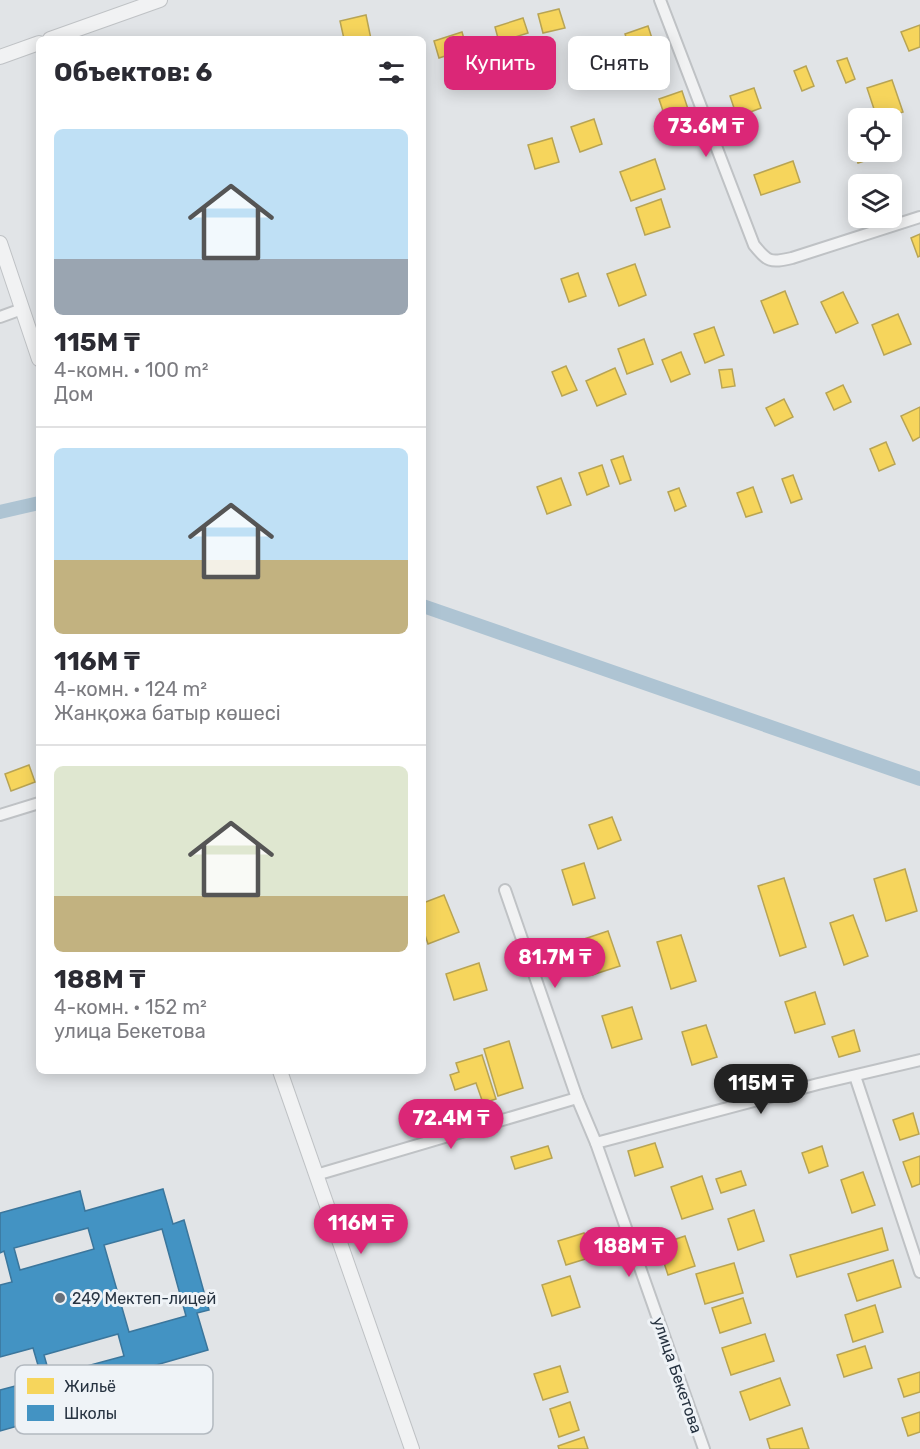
<!DOCTYPE html>
<html lang="ru">
<head>
<meta charset="utf-8">
<style>
	body { margin:0; font-family:Rubik,sans-serif; background:#f7f7f7; color:#2b2b33; height:100vh; display:flex; flex-direction:column; font-size:22px; white-space:nowrap }
	* { box-sizing:border-box; margin:0 }
	p { font-size:20px; color:#7c7c81 }
	.icon { flex:none; width:33px; height:33px; fill:none; stroke:currentColor; stroke-width:2; stroke-linecap:round; stroke-linejoin:round }
	.map { position:relative; flex:1; overflow:hidden }
	.sheet { position:absolute; left:36px; top:36px; width:390px; height:1038px; display:flex; flex-direction:column; background:#fff; border-radius:9px; box-shadow:0 3px 15px #0003 }
	.sheet>* { flex:none }
	.top-card { position:absolute; left:444px; top:36px; width:386px; height:54px; display:flex; gap:12px }
	.fabs { position:absolute; left:848px; top:108px; display:grid; gap:12px }
	.fabs a { display:grid; place-items:center; width:54px; height:54px; border-radius:9px; background:#fff; box-shadow:0 3px 15px #0003; font-size:30px }
	.price { position:absolute; translate:-50% -51px; padding:0 14px; border-radius:21px; background:#db2777; color:#fff; font-size:20px; line-height:39px; filter:drop-shadow(0 2px 3px #0008) }
	.price::after { content:''; position:absolute; left:50%; top:36px; width:18px; height:14px; margin-left:-9px; background:inherit; clip-path:polygon(0 0,100% 0,50% 100%) }
	.price.on { background:#222; color:#fff }
	ul { padding:0; list-style:none }
	li { display:grid; align-content:center; gap:12px; height:318px; padding:0 18px }
	li+li { border-top:2px solid #e1e1e2 }
	li span { display:grid; place-items:center; height:186px; border-radius:9px; color:#555 }
	li>.icon { margin-inline-start:auto }
	span .icon { width:108px; height:108px; fill:#fffc; stroke-width:1 }
	li b { font-size:26px }
	h2 { display:flex; justify-content:space-between; align-items:center; height:72px; padding:0 18px; font-size:26px }
	.pill { padding:0 21px; border-radius:9px; background:#fff; box-shadow:0 3px 15px #0003; font-size:21px; line-height:54px }
	.pill.on { background:#db2777; color:#fff }
	.map>svg:first-child { display:block }
</style>
</head>
<body>
<div class="map">
<svg width="920" height="1449" viewBox="0 0 920 1449">
	<rect width="100%" height="100%" fill="#e1e4e7"/>
	<g fill="#f6d55c" stroke="#b8a454" stroke-width="1.5">
		<path d="M559,9L565,28L543,33L538,14Z"/>
		<path d="M366,15L371,39H344L340,21Z"/>
		<path d="M523,18L528,33L499,42L495,27Z"/>
		<path d="M920,25V47L909,51L901,32Z"/>
		<path d="M648,26L658,57L635,65L625,34Z"/>
		<path d="M462,32L467,49L439,58L434,41Z"/>
		<path d="M519,57L524,81L502,87L496,62Z"/>
		<path d="M847,58L855,79L846,83L837,61Z"/>
		<path d="M806,66L814,86L802,91L794,71Z"/>
		<path d="M892,80L903,112L883,118H877L867,88Z"/>
		<path d="M754,88L761,108L737,117L730,96Z"/>
		<path d="M682,91L692,121L669,129L659,99Z"/>
		<path d="M594,119L602,144L580,152L571,127Z"/>
		<path d="M552,138L559,162L535,169L528,145Z"/>
		<path d="M858,142V152H879L880,156L858,163L852,144Z"/>
		<path d="M655,159L665,189L631,201L620,172Z"/>
		<path d="M793,161L800,182L761,195L754,175Z"/>
		<path d="M661,199L670,227L645,235L636,208Z"/>
		<path d="M920,234V256L918,257L911,238Z"/>
		<path d="M635,264L646,295L619,306L607,274Z"/>
		<path d="M578,273L586,296L569,302L561,279Z"/>
		<path d="M785,291L798,324L774,333L761,301Z"/>
		<path d="M843,292L858,323L836,333L821,302Z"/>
		<path d="M898,314L911,344L884,355L872,325Z"/>
		<path d="M714,327L724,355L705,363L694,334Z"/>
		<path d="M644,339L653,364L627,374L618,349Z"/>
		<path d="M681,352L690,374L671,382L662,360Z"/>
		<path d="M566,366L577,390L562,396L552,372Z"/>
		<path d="M615,368L626,394L597,406L586,381Z"/>
		<path d="M732,369L735,386L722,388L719,370Z"/>
		<path d="M843,385L851,402L834,410L826,393Z"/>
		<path d="M784,399L793,417L775,426L766,408Z"/>
		<path d="M920,407V437L913,441L901,416Z"/>
		<path d="M886,442L895,464L879,471L870,449Z"/>
		<path d="M623,456L631,480L620,484L611,460Z"/>
		<path d="M602,465L609,486L587,495L579,473Z"/>
		<path d="M793,475L802,499L791,503L782,479Z"/>
		<path d="M561,478L571,505L547,514L537,487Z"/>
		<path d="M753,487L762,512L746,517L737,493Z"/>
		<path d="M679,488L686,506L675,511L668,492Z"/>
		<path d="M29,765L35,782L11,791L5,774Z"/>
		<path d="M612,817L621,840L598,849L589,825Z"/>
		<path d="M584,863L595,898L573,905L562,870Z"/>
		<path d="M905,869L917,911L886,921L874,879Z"/>
		<path d="M784,878L806,947L780,956L758,886Z"/>
		<path d="M444,895L459,932L428,944L423,929V903Z"/>
		<path d="M853,915L868,956L844,965L830,923Z"/>
		<path d="M608,931L620,966L592,975L581,940Z"/>
		<path d="M681,935L696,981L671,989L657,942Z"/>
		<path d="M479,963L487,990L454,1000L446,974Z"/>
		<path d="M815,992L825,1024L795,1033L785,1002Z"/>
		<path d="M632,1007L642,1039L612,1048L602,1016Z"/>
		<path d="M706,1025L717,1057L692,1065L682,1032Z"/>
		<path d="M854,1030L860,1051L839,1057L832,1037Z"/>
		<path d="M509,1041L523,1088L498,1096L484,1049Z"/>
		<path d="M482,1055L496,1099L483,1103L476,1083L455,1090L450,1075L459,1072L456,1063Z"/>
		<path d="M913,1113L919,1134L900,1140L893,1120Z"/>
		<path d="M655,1143L663,1167L635,1176L628,1151Z"/>
		<path d="M548,1146L552,1158L515,1169L511,1157Z"/>
		<path d="M822,1146L828,1166L809,1173L802,1153Z"/>
		<path d="M920,1156V1184L912,1187L903,1162Z"/>
		<path d="M741,1171L746,1185L721,1193L716,1179Z"/>
		<path d="M863,1172L875,1205L852,1213L841,1180Z"/>
		<path d="M702,1176L713,1209L682,1219L671,1187Z"/>
		<path d="M754,1210L764,1241L738,1250L728,1219Z"/>
		<path d="M882,1228L888,1250L797,1277L790,1255Z"/>
		<path d="M584,1233L592,1257L566,1265L558,1241Z"/>
		<path d="M685,1236L695,1266L668,1275L658,1245Z"/>
		<path d="M893,1260L901,1287L857,1301L848,1274Z"/>
		<path d="M734,1263L743,1293L705,1304L696,1274Z"/>
		<path d="M570,1276L580,1307L552,1316L542,1285Z"/>
		<path d="M743,1298L751,1323L720,1333L712,1308Z"/>
		<path d="M875,1305L883,1332L853,1342L845,1315Z"/>
		<path d="M765,1334L774,1361L731,1375L722,1348Z"/>
		<path d="M865,1346L872,1368L844,1377L837,1355Z"/>
		<path d="M560,1366L568,1392L543,1400L534,1374Z"/>
		<path d="M920,1372V1392L904,1397L898,1379Z"/>
		<path d="M780,1378L790,1405L750,1420L740,1392Z"/>
		<path d="M570,1402L579,1430L559,1437L550,1409Z"/>
		<path d="M920,1412V1432L908,1436L902,1418Z"/>
		<path d="M802,1428L809,1449H770L767,1439Z"/>
		<path d="M584,1437L588,1449H559L558,1446Z"/>
	</g>
	<path fill="#4393c3" stroke="#3b769c" stroke-width="1.5" fill-rule="evenodd" d="M163,1189L173,1224L184,1220L209,1310L197,1313L208,1350L132,1372L137,1392L0,1431V1390L42,1379L33,1348L0,1357V1285L12,1282L4,1251L0,1253V1213L80,1191L85,1211ZM88,1228L94,1249L20,1270L14,1248ZM162,1229L186,1316L129,1332L104,1245ZM118,1334L124,1356L50,1376L44,1355Z"/>
	<g fill="none" stroke-linecap="round" stroke-linejoin="round">
		<g stroke="#aec4d3" stroke-width="14">
			<path d="M0,512L39,503"/>
			<path d="M423,606L920,779"/>
		</g>
		<defs>
			<g id="minor">
				<path d="M660,0L754,245C768,262 770,263 792,258L920,217"/>
				<path d="M0,317L22,309"/>
				<path d="M0,815L39,803"/>
				<path d="M505,890L577,1098L596,1143L704,1449"/>
				<path d="M855,1076L920,1272"/>
				<path d="M596,1143L818,1084L920,1060"/>
				<path d="M316,1175L577,1098"/>
			</g>
			<g id="tertiary">
				<path d="M50,39L160,0"/>
				<path d="M0,57L39,43"/>
				<path d="M0,243L39,359"/>
				<path d="M280,1071L412,1449"/>
			</g>
		</defs>
		<use href="#minor" stroke="#bfc2c5" stroke-width="14"/>
		<use href="#tertiary" stroke="#bfc2c5" stroke-width="16"/>
		<use href="#minor" stroke="#f1f2f3" stroke-width="10"/>
		<use href="#tertiary" stroke="#f1f2f3" stroke-width="14"/>
	</g>
	<circle fill="#68717b" stroke="#eff3f7" stroke-width="2" cx="60" cy="1298" r="6"/>
	<g text-anchor="middle" stroke-width="6" stroke-linejoin="round" paint-order="stroke">
		<g font-size="16" fill="#273341" stroke="#eff3f7" text-anchor="start">
			<text x="72" y="1304">249 Мектеп-лицей</text>
		</g>
		<g font-size="16" fill="#273341" stroke="#eff3f7">
			<text transform="translate(678 1375) rotate(71)" y="6">улица Бекетова</text>
		</g>
	</g>
	<rect x="15" y="1365" width="198" height="69" rx="9" fill="#eff3f7" stroke="#b3b9c0" stroke-width="1.5"/>
	<rect x="27" y="1378" width="27" height="16" fill="#f6d55c"/>
	<rect x="27" y="1405" width="27" height="16" fill="#4393c3"/>
	<g font-size="16" fill="#273341">
		<text x="64" y="1392">Жильё</text>
		<text x="64" y="1419">Школы</text>
	</g>
</svg>
<div class="fabs">
<a><svg class="icon" aria-label="locate" viewBox="0 0 24 24"><circle cx="12" cy="12" r="6"/><path d="M12 2v4M12 18v4M2 12h4M18 12h4"/></svg></a>
<a><svg class="icon" aria-label="layers" viewBox="0 0 24 24"><path d="M12 4l9 5-9 5-9-5zM3 14l9 5 9-5"/></svg></a>
</div>
<b class="price" style="left:706px;top:158px">73.6M ₸</b>
<b class="price" style="left:555px;top:989px">81.7M ₸</b>
<b class="price on" style="left:761px;top:1115px">115M ₸</b>
<b class="price" style="left:451px;top:1150px">72.4M ₸</b>
<b class="price" style="left:361px;top:1255px">116M ₸</b>
<b class="price" style="left:629px;top:1278px">188M ₸</b>
<div class="top-card">
<a class="pill on">Купить</a>
<a class="pill">Снять</a>
</div>
<section class="sheet">
<h2>Объектов: 6<svg class="icon" aria-label="filters" viewBox="0 0 24 24"><path d="M4 7h16M4 17h16"/><circle cx="9" cy="7" r="2"/><circle cx="15" cy="17" r="2"/></svg></h2>
<ul>
<li><span style="background:linear-gradient(#bfe0f5 70%,#9aa5b1 0)"><svg class="icon" aria-label="home" viewBox="0 0 24 24"><path d="M3 11l9-7 9 7M6 9v11h12V9"/></svg></span><div><b>115M ₸</b><p>4-комн. · 100 m²</p><p>Дом</p></div></li>
<li><span style="background:linear-gradient(#bfe0f5 60%,#c2b280 0)"><svg class="icon" aria-label="home" viewBox="0 0 24 24"><path d="M3 11l9-7 9 7M6 9v11h12V9"/></svg></span><div><b>116M ₸</b><p>4-комн. · 124 m²</p><p>Жанқожа батыр көшесі</p></div></li>
<li><span style="background:linear-gradient(#dfe7d0 70%,#c2b280 0)"><svg class="icon" aria-label="home" viewBox="0 0 24 24"><path d="M3 11l9-7 9 7M6 9v11h12V9"/></svg></span><div><b>188M ₸</b><p>4-комн. · 152 m²</p><p>улица Бекетова</p></div></li>
</ul>
</section>
</div>
</body>
</html>
